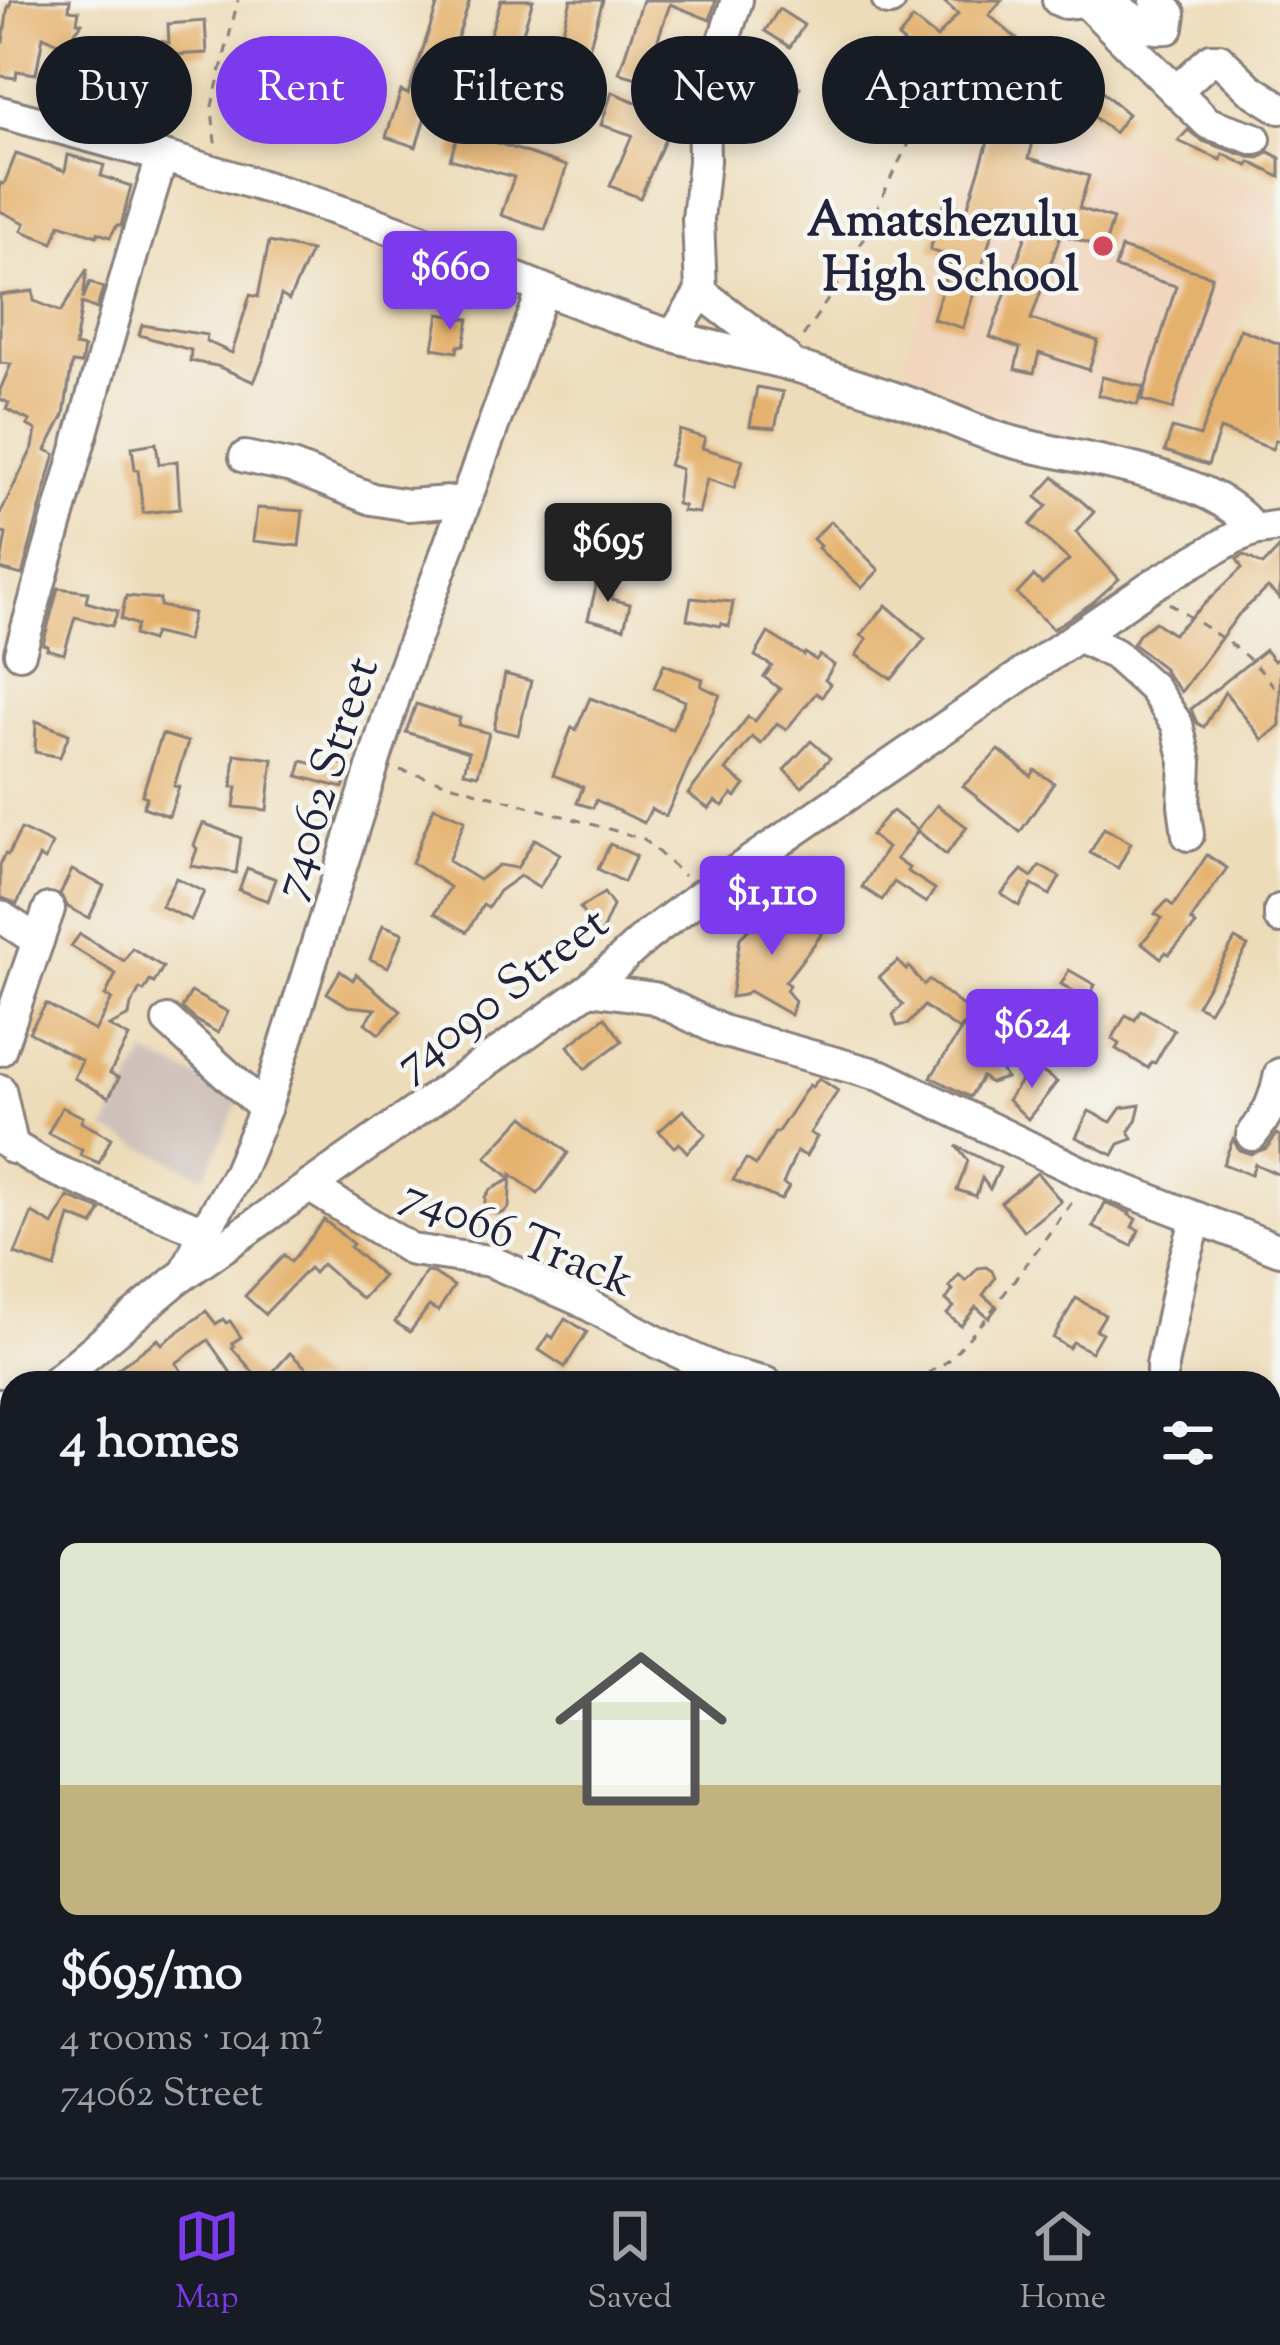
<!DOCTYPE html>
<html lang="en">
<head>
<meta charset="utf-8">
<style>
	body { margin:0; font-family:"Sorts Mill Goudy",serif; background:#242831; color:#f1f3f6; height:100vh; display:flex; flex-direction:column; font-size:45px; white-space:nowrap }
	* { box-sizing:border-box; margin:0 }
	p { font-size:39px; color:#9ea1a6 }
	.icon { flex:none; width:66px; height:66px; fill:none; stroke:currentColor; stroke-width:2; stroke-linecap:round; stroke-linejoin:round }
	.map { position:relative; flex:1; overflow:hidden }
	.details { position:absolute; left:0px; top:1371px; width:1281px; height:807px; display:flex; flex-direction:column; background:#171b24; border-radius:36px 36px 0 0; box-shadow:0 6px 18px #0003 }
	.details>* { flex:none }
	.banner { position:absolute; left:36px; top:36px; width:1209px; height:108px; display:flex; gap:24px }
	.price { position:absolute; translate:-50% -102px; padding:0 27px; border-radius:12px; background:#7c3aed; color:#fff; font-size:39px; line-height:78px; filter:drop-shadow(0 3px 6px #0008) }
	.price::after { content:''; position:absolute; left:50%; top:72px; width:36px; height:27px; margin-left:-18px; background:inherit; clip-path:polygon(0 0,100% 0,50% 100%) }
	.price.selected { background:#222; color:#fff }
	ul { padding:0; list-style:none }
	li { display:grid; align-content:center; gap:24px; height:636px; padding:0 60px }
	li span { display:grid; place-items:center; height:372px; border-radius:18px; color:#555 }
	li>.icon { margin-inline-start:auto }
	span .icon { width:216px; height:216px; fill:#fffc; stroke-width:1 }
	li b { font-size:51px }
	h2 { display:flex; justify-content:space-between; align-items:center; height:144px; padding:0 60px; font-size:51px }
	.chip { padding:0 42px; border-radius:54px; background:#171b24; box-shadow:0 6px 18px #0003; font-size:42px; line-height:108px }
	.chip.selected { background:#7c3aed; color:#fff }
	.menu { display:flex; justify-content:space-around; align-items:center; height:168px; border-top:3px solid #363941; background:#171b24; font-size:33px; color:#9ea1a6 }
	.menu a { display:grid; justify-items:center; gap:6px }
	.menu .selected { color:#7c3aed }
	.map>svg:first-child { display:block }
</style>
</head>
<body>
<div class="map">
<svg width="1280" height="2177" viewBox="0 0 1280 2177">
	<rect width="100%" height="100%" fill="#f6f6f2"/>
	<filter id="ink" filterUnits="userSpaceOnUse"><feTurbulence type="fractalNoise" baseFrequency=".00833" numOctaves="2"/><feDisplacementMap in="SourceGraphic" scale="24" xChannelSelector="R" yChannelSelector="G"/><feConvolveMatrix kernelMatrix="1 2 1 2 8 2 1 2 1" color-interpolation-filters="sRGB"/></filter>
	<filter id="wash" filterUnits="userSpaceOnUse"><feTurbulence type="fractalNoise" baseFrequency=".004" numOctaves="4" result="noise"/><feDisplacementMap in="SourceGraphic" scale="48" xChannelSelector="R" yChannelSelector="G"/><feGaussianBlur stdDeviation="2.7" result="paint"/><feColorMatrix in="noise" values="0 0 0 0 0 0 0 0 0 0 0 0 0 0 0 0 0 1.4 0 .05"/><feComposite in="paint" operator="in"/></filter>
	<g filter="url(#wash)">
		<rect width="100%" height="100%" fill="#eddcb9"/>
		<path fill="#f1d5bd" d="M991,91L1280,193L1255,292L1188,420L1085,390L1071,436L905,379L909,366L904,358L984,100Z"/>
		<path fill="#cec1ba" d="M146,1054L241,1097L205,1176L105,1130Z"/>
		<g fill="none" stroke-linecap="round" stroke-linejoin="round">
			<g stroke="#5bbfd9" stroke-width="6">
				<path d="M1269,1701L1275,1682L1280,1676"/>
				<path d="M1079,2177L1085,2166"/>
			</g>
		</g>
		<g id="blocks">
			<g fill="#e5b26e">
				<path d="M11,0H70L69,10L79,11L77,22L82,23L65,46L43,36L36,74L17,71L16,78L0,76V42H3L8,6L10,7Z"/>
				<path d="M439,0H470L442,84L436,82L416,147L386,137L401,91L408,94Z"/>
				<path d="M501,0H533L500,107L470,98Z"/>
				<path d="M571,0H603L570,115L542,106Z"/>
				<path d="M643,0H716L710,20L670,4L644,80L619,73Z"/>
				<path d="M942,0H1002L989,15L1030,50L1025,56L1054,80L1048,97L1039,108L1001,71L994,79L973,60L948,88L929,72L933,67L898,38L913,19L937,38L958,14Z"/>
				<path d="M779,9L804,25L790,47L765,31Z"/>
				<path d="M205,21L207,53L172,55L166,108L144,106L146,86L153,87L161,41L169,43L168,24Z"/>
				<path d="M773,72L800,87L791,107L768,100L765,106L748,98L758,75L769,81Z"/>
				<path d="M1081,74L1128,114L1114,133L1089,113L1087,116H1081L1061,102Z"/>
				<path d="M732,91L758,105L746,130L723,119V110Z"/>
				<path d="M612,92L674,118L640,198L610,186L632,135L601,125Z"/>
				<path d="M998,116L1037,126L1029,158L1089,176L1079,208L1113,219L1104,248L1061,234L1031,319L1098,341L1089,370L1039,353L1034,373L1015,369L1020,348L990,337L1030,224L998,214L963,328L933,319L952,257L930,250L945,202L967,209L995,119Z"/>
				<path d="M459,130L567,166L545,230L501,215L514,177L450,159Z"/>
				<path d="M1188,130L1202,141L1249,157L1260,158L1269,152L1280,158V177L1250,162L1248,166L1223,154L1221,160L1178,141Z"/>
				<path d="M16,154L65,171L68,155L104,165L101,176L131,186L121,226L117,225L110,237L98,233L97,236L60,224L53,243L22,231L25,223L0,211V183L4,184Z"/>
				<path d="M269,242L311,251L289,300L281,295L264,358L254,382L217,366L190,361L191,350L139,335L142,325L207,335L206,341L232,353L250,295L258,297Z"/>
				<path d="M1121,248L1212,276L1173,409L1142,400L1176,286L1115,268Z"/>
				<path d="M87,269L83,299L90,282L103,288L97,309L82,303L75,346L84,348L81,364L72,363L64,415L46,450L55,454L22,575L0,569L6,534L0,532V514L33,447L36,430L27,425L30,421L6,409L9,403L0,399V390L11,364L0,363V295L33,291L34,301L61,312Z"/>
				<path d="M439,314L469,319L464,345L458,346L457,352L433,348Z"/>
				<path d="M1240,329L1280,344V442L1276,440L1272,449L1220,429L1208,465L1165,451L1172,428L1200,436Z"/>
				<path d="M1102,377L1144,387L1137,405L1098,395Z"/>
				<path d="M757,387L783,392L775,428L750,426Z"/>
				<path d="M680,430L705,438L702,448L743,460L734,488L707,479L699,513L682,511L684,506L677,504L681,469L669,465Z"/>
				<path d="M156,443L159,464L177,461L180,509L143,513L138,470H135L132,447Z"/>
				<path d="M1054,477L1094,512L1076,532L1119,579L1092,603L1053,629L1017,594L1034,576L1042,584L1069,560L1030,525L1047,506L1036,497Z"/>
				<path d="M257,508L303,511L299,546L253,541Z"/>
				<path d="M831,521L879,570L862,588L818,548L820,546L813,539Z"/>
				<path d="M1280,547V599L1268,588L1239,614L1181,692L1164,671L1165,669L1133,644L1140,633L1155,622L1173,634L1242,568L1237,559L1244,555L1263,565Z"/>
				<path d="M605,574L612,581V599L630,604L624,628L588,619L596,587L595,581L597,577Z"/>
				<path d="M58,588L88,592L86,602L118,611L112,626L75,617L64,654L47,649L48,646L43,644Z"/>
				<path d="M126,596L160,599V606L193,613L187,641L154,633L151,641L134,635L137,625L121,619Z"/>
				<path d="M691,598L733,602L729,627L721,623L720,626L687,619Z"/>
				<path d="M886,605L925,639L892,679L856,655L867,639L861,635Z"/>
				<path d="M768,633L804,655L805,653L816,660L820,655L834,665L825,680L830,684L822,697L816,693L786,730L777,723L761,744L752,737L726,770L745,785L736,797L732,794L723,806L715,801L709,809L688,794L748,717L755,721L780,689L764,677L772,666L755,656Z"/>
				<path d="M1265,650L1274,661L1280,657V725L1263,740L1225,692L1204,727L1197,723L1191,709Z"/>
				<path d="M664,664L703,679L701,686L720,695L666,816L651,809L644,823L596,800L593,808L577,803L583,787L553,775L572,727L576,730L590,698L672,729L685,701L654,688Z"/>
				<path d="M505,674L531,681L518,735L494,729Z"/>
				<path d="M416,704L460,718L458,725L489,733L478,775L464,772L469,752L406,732Z"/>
				<path d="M36,721L69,734L60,757L35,752Z"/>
				<path d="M162,734L188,742L174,786L179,787L169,816L143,807L147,797L142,795Z"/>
				<path d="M811,741L830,758L802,787L784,770Z"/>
				<path d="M999,750L1031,776L1035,770L1054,783L1020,832L963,786Z"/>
				<path d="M235,754L273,759L267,810L234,807L237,787H232Z"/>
				<path d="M302,761L329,768L330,761L350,766L343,788L298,776Z"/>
				<path d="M937,805L967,827L946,855L918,831L896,859L909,868L907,871L935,889L926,903L894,882L882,900L862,887L887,848L871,835L887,815L893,811L917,830Z"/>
				<path d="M434,807L465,820L448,861L479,880L499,865L517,868L535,839L560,854L539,888L520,876L499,891L488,908L483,905L467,932L435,913L450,887L412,863Z"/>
				<path d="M203,823L241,838L236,873L191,866L197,849L194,845Z"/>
				<path d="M1104,828L1131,843L1118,868L1090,853Z"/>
				<path d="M21,829L52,844L45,860L39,857L17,904L0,897V865L5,854L8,855Z"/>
				<path d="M610,844L636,856L624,882L598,869Z"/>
				<path d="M1207,855L1227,868L1191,920L1196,925L1169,954L1166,952L1161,958L1142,943L1162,918L1155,914L1167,901L1173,906Z"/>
				<path d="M1040,866L1060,877L1050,895L1032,885L1019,906L1001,894L1022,870L1032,877Z"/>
				<path d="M247,868L276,879L268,901L239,890Z"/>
				<path d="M72,870L104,886L89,918L68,907L60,894Z"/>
				<path d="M176,878L204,892L191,920L161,906Z"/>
				<path d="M604,893L613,906L599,938L580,908Z"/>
				<path d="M771,908L790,929L800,916L822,934L785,982L789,985L786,990L795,1001L791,1015L749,991L744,995L731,997L740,938Z"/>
				<path d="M383,925L403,933L388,967L370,959Z"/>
				<path d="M80,934L124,961L132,948L163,967L154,983L150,981L144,991L140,989L131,1005L129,1016L109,1026L129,1037L110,1073L119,1078L109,1097L74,1078L82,1061L29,1032L46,1004L95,1031L112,999L105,996L116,974L71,946Z"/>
				<path d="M1235,939L1248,946L1209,1011L1197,1005Z"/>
				<path d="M898,961L906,970L909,967L924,985L929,980L972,1013L959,1030L924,1006L908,1024L897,1026L893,1015L903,1005L879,977Z"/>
				<path d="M1069,970L1095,985L1068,1034L1053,1025L1073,991L1061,984Z"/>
				<path d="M340,971L353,980L356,974L401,1011L379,1034L365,1023L376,1009L348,1006L327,993Z"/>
				<path d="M191,992L228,1012L218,1033L197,1021L182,1008Z"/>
				<path d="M1141,1010L1174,1030L1155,1063L1152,1062L1148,1068L1116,1049L1119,1044L1112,1039L1126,1015L1135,1020Z"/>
				<path d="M605,1017L622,1041L585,1069L568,1046Z"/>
				<path d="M963,1027L993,1046L990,1050L1006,1078L990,1083L982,1077L970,1097L931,1077Z"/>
				<path d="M1032,1065L1057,1082L1028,1119L1008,1100Z"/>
				<path d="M819,1078L838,1091L810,1133L817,1137L806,1156L797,1151L783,1184L789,1187L781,1200L733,1180L746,1159L756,1165L775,1132L777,1133L809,1085L812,1087Z"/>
				<path d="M1140,1105L1136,1121L1129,1131L1133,1139L1119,1144L1113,1155L1076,1137L1089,1111L1111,1122L1121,1108Z"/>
				<path d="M62,1107L83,1117L81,1122L111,1138L99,1163L80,1155L82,1150L48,1133Z"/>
				<path d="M683,1110L706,1134L687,1152L679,1143L674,1147L659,1131Z"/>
				<path d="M524,1116L568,1153L538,1194L511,1174L509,1207L503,1213L495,1214L485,1206V1197L490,1190L511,1179L486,1157Z"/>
				<path d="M1277,1134L1280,1136V1175L1255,1164L1251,1175L1223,1164L1233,1139L1239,1150L1251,1154L1267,1148Z"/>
				<path d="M956,1146L1000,1168L990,1189L982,1178L976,1196L957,1190L968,1161Z"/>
				<path d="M1037,1173L1061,1201L1024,1231L1001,1202Z"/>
				<path d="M68,1197L101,1210L93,1225L70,1216L55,1268L15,1254L32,1213L53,1225Z"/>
				<path d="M1105,1203L1130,1213L1129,1215L1136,1219L1132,1227L1139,1230L1132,1246L1093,1227Z"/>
				<path d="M324,1220L353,1244L350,1247L383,1276L362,1299L322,1264L314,1273L309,1268L265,1314L245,1296L284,1255L291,1262Z"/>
				<path d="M986,1267L992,1271L995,1278L983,1295L997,1307L989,1318L976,1307L961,1326L947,1314L954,1307L946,1300L953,1290L949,1287L959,1275L966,1281L978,1268Z"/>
				<path d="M426,1272L434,1273L454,1286L438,1311L429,1306L410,1332L395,1322Z"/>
				<path d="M1076,1298L1105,1315L1096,1330L1102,1333L1091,1352L1073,1342L1069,1348L1053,1338Z"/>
				<path d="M206,1311L216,1324L223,1319L226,1323L230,1321L241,1337L232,1343L234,1346L232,1348L263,1383L290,1353L322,1383H238L208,1340L176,1363L190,1383H98L158,1339L162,1344Z"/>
				<path d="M565,1318L587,1332L565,1367L539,1350L549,1335L553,1338Z"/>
			</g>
		</g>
	</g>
	<g filter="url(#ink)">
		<use href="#blocks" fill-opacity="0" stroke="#887f7a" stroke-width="3"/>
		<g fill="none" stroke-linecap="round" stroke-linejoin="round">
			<defs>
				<g id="minor">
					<path d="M888,0H890"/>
					<path d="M1058,0L1065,3L1085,1L1208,123L1255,139"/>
					<path d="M1107,0C1126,14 1144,31 1168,28L1170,14L1156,1"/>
					<path d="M1176,91L1211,59H1219L1250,89L1280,108"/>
					<path d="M0,112C120,144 240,177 358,217C464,253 565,303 673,336C716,349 761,356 805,369C840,380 874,391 909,403C940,414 970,429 1002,439C1067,459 1218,472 1253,530"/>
					<path d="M701,292L786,358"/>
					<path d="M673,336L701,292L698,219L704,161L703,103L737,0"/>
					<path d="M245,457L292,467L372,499L408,505L464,501"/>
					<path d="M1078,636L1115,654L1153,688L1177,724L1186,762L1184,805L1188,835"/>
					<path d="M20,653L132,255L162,157"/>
					<path d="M1280,910V918"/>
					<path d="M0,916L38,941"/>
					<path d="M589,989L654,998L722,1031L882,1076L1091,1177L1280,1250"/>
					<path d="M168,1021L265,1109"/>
					<path d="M0,1050L49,909"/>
					<path d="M0,1090L13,1148"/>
					<path d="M1252,1135C1268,1115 1275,1099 1280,1074"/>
					<path d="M0,1138L48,1167L204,1232"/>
					<path d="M309,1186L412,1250L490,1261L580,1300L661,1344L722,1372L766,1383"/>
					<path d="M187,1270L204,1232L238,1174L265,1109L401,676L543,290"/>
					<path d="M54,1383L175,1281L589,989L647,936L703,894L1149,587L1234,538L1253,530L1280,526"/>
					<path d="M1162,1383V1365L1182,1269L1197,1218"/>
					<path d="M0,1405L12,1415"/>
					<path d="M0,1451L12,1433"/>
					<path d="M0,1936L12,1942"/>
					<path d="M376,2166L393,2177"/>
					<path d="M285,2177L291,2166"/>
				</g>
			</defs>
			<use href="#minor" stroke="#887f7a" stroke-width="36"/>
			<g stroke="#887f7a" stroke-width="3" stroke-dasharray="9 9" stroke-linecap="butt">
				<path d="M215,143L212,106L238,0"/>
				<path d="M803,336L850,267L895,169L918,127L946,91"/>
				<path d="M1169,603C1214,635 1247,647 1280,695"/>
				<path d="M400,770L644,839L684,876"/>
				<path d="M912,1383L948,1361L984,1321L1076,1197"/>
				<path d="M1269,1493L1280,1462"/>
				<path d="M0,1725L12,1732"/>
				<path d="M1269,1841L1280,1853"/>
			</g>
			<use href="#minor" stroke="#fff" stroke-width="30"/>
		</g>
	</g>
	<circle fill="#d1495b" stroke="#f6f6f2" stroke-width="4.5" cx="1103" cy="246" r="12"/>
	<g text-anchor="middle" stroke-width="9" stroke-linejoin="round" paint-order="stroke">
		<g font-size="48" font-weight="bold" fill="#22223b" stroke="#f6f6f2" text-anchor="end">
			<text x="1079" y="235">Amatshezulu<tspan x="1079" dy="55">High School</tspan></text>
		</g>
		<g font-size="48" fill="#22223b" stroke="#f6f6f2">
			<text transform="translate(323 777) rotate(-72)" y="17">74062 Street</text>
			<text transform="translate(500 991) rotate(-37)" y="17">74090 Street</text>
			<text transform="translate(519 1235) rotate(22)" y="17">74066 Track</text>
		</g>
	</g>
</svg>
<b class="price" style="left:450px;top:333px">$660</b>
<b class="price selected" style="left:608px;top:605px">$695</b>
<b class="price" style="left:772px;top:958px">$1,110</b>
<b class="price" style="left:1032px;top:1091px">$624</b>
<div class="banner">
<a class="chip">Buy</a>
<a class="chip selected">Rent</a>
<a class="chip">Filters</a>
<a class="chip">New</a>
<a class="chip">Apartment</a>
</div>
<section class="details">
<h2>4 homes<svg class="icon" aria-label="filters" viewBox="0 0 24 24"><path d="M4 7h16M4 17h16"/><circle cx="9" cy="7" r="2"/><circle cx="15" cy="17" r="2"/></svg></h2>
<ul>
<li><span style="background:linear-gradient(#dfe7d0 65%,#c2b280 0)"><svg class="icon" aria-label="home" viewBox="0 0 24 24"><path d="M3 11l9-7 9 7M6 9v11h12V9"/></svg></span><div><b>$695/mo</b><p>4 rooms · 104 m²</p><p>74062 Street</p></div></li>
</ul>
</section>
</div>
<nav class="menu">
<a class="selected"><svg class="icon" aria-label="map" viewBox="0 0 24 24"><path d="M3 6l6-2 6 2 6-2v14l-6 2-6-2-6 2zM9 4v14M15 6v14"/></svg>Map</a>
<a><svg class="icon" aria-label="saved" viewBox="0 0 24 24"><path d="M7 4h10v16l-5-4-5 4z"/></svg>Saved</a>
<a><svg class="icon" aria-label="home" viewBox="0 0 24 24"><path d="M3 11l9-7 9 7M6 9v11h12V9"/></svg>Home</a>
</nav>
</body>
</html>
